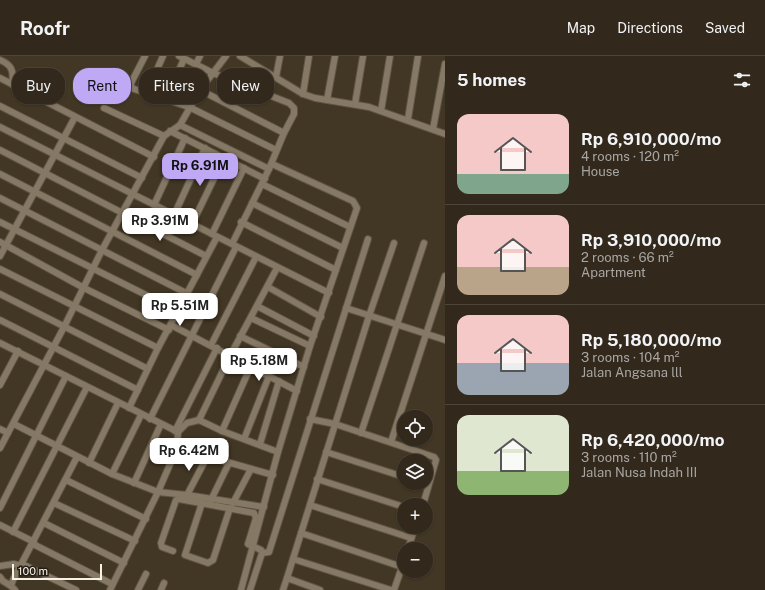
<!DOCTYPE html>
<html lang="en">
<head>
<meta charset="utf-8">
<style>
	body { margin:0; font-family:"Public Sans",sans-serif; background:#3d3428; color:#f1f3f6; height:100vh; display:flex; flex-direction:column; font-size:15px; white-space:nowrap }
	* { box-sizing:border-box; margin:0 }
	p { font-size:13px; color:#a8a6a3 }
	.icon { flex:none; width:22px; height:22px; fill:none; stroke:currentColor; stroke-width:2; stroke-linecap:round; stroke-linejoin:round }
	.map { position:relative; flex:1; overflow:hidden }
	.sheet { display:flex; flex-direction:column; background:#32281b; width:320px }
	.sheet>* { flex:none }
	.hud { position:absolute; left:12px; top:12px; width:373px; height:36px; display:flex; gap:8px }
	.fabs { position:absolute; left:397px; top:354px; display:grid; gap:8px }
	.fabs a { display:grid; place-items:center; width:36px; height:36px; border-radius:50%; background:#32281b; box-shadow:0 1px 3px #0004,0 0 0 1px #4d443a; font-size:20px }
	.scale { position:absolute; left:12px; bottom:10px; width:90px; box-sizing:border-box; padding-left:4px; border:2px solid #f8f1e6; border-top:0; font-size:11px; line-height:14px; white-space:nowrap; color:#f8f1e6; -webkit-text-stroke:3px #241e16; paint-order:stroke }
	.price { position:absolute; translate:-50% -34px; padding:0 9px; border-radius:8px; background:#fff; color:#222; font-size:13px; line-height:26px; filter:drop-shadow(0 1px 2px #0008) }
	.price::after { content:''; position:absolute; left:50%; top:24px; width:12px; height:9px; margin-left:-6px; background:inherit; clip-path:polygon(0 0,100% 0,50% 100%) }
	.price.current { background:#bfa8f4; color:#111 }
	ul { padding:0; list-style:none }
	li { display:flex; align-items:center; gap:12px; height:100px; padding:0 12px }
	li+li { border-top:1px solid #4d443a }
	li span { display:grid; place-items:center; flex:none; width:112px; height:80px; border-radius:12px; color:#555 }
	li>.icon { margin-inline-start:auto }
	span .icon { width:48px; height:48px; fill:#fffc; stroke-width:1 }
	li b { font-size:17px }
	h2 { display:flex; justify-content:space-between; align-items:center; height:48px; padding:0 12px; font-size:17px }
	.tag { padding:0 14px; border-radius:16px; background:#32281b; box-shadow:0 1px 3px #0004,0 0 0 1px #4d443a; font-size:14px; line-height:36px }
	.tag.current { background:#bfa8f4; color:#111 }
	header { display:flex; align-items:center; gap:24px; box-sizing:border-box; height:56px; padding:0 20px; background:#32281b; border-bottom:1px solid #4d443a }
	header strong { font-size:19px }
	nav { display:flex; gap:22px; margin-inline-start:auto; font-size:14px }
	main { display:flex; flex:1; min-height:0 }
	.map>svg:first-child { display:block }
</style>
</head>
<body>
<header>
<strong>Roofr</strong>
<nav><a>Map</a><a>Directions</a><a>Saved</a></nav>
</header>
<main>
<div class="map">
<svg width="445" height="534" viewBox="0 0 445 534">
	<rect width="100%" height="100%" fill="#423624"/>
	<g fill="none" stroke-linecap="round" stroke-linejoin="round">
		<defs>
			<g id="minor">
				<path d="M145,0L131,27V31L134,33L189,51L276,94"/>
				<path d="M179,0L213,17L289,47L294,52V58L284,77L269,113L232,188"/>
				<path d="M240,0L303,38L315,42L369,51L445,78"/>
				<path d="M0,4C12,9 14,15 12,28"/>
				<path d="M196,8L200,0"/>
				<path d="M276,21L280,0"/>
				<path d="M0,22L154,101"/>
				<path d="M200,34L284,77"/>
				<path d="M147,36L163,0"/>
				<path d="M303,38L309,0"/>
				<path d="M166,43L184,3"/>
				<path d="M327,44L335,0"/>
				<path d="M355,48L363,0"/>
				<path d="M0,50L142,122"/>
				<path d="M104,52L164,80"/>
				<path d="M381,55L390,0"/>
				<path d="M408,63L418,0"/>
				<path d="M180,69L269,113"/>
				<path d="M0,71L329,237"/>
				<path d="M433,73L445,8"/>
				<path d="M170,75L265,123"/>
				<path d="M0,94L206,200"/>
				<path d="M0,118L197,219"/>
				<path d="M262,128L350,171"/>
				<path d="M0,142L188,238"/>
				<path d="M252,147L343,192"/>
				<path d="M154,149L185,82"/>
				<path d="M174,159L205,92"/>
				<path d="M0,166L178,255"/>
				<path d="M241,166L336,214"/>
				<path d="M192,168L224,102"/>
				<path d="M212,178L244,112"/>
				<path d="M0,186L84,232L169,274"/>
				<path d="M0,200L75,61"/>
				<path d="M0,213L158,292"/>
				<path d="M268,231L321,261"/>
				<path d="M0,238L148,313"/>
				<path d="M257,250L314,280"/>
				<path d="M346,252L445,284"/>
				<path d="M251,262L310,290"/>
				<path d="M0,264L138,334"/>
				<path d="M171,269L297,335"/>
				<path d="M240,280L304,311"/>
				<path d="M0,287L178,376L187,367L199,364L222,375L278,396"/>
				<path d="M211,289L256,201"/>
				<path d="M0,329L18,295"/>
				<path d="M129,352L158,292L217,181"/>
				<path d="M150,363L236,191"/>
				<path d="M310,363L335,368L434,401L436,404L423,449"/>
				<path d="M199,364L230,300L277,212"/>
				<path d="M14,368L112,418L158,436L187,439L264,451"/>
				<path d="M0,373L8,377"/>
				<path d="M175,375L217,292"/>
				<path d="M222,375L250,312"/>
				<path d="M361,377L424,187"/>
				<path d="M244,383L269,320"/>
				<path d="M391,386L445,220"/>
				<path d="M260,388L279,325"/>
				<path d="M0,392L64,271L102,194L164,80L180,69L200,34L226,0"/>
				<path d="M177,392L273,419"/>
				<path d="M326,396L404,421"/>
				<path d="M89,407L118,347"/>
				<path d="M112,418L141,359"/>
				<path d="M317,423L404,451"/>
				<path d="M66,424L146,463"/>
				<path d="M134,427L161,368"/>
				<path d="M187,439L207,401"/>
				<path d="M211,444L229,407"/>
				<path d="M54,447L135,485"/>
				<path d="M202,447L185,499L208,507L213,504L230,452"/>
				<path d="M233,447L251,413"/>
				<path d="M310,449L411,482"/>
				<path d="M0,452L66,320"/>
				<path d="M44,467L124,507"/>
				<path d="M0,469L34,486"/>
				<path d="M13,476L87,331"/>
				<path d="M301,477L402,511"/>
				<path d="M33,488L112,528"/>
				<path d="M408,493L415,471"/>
				<path d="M173,495L162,491L161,487L176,444L179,443L254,457L256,462L248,488L261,494L262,497L250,534"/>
				<path d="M262,497L269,496L368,183"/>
				<path d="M293,503L391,534"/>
				<path d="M22,508L76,534"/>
				<path d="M0,510L14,508L21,510"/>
				<path d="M0,521L3,525L11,530"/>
				<path d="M287,522L369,260L394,187"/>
				<path d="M15,534L11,530L13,524L77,401"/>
				<path d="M110,534L158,436L177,392L178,376"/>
				<path d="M138,534L146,518"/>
				<path d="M161,534L164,527"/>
				<path d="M241,534L278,396L310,290L357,152L353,145L272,108"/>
				<path d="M283,534L287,522L320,534"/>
				<path d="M394,534L404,505"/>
			</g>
		</defs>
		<use href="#minor" stroke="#5e5445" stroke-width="8"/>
		<use href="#minor" stroke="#857864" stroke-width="6"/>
	</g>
</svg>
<div class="fabs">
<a><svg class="icon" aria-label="locate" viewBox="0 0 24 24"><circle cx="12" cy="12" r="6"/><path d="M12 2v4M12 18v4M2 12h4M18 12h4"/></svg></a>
<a><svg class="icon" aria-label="layers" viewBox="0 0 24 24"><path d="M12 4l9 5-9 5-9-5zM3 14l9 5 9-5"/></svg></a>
<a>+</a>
<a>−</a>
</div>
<div class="scale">100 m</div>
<b class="price current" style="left:200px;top:131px">Rp 6.91M</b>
<b class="price" style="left:160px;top:186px">Rp 3.91M</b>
<b class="price" style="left:180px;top:271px">Rp 5.51M</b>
<b class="price" style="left:259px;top:326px">Rp 5.18M</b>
<b class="price" style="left:189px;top:416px">Rp 6.42M</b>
<div class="hud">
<a class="tag">Buy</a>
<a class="tag current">Rent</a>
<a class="tag">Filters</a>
<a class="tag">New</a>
</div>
</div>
<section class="sheet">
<h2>5 homes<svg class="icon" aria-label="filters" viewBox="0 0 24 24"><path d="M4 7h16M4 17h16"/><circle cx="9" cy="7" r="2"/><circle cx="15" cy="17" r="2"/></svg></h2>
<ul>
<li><span style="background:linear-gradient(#f6c9c9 75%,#7fa58c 0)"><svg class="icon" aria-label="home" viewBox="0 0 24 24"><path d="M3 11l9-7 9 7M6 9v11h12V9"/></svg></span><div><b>Rp 6,910,000/mo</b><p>4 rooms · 120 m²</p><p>House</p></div></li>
<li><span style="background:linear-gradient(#f6c9c9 65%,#b9a48a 0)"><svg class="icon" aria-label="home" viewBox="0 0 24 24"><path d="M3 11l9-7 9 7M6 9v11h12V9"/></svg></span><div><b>Rp 3,910,000/mo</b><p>2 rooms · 66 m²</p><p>Apartment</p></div></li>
<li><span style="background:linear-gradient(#f6c9c9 60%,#9aa5b1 0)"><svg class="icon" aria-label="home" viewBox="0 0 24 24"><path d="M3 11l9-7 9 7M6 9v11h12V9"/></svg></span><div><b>Rp 5,180,000/mo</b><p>3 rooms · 104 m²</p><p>Jalan Angsana lll</p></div></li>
<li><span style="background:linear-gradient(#dfe7d0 70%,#8fb573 0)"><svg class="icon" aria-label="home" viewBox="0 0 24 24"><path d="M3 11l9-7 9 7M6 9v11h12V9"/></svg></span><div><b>Rp 6,420,000/mo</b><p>3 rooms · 110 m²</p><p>Jalan Nusa Indah III</p></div></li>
</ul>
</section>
</main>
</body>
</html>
